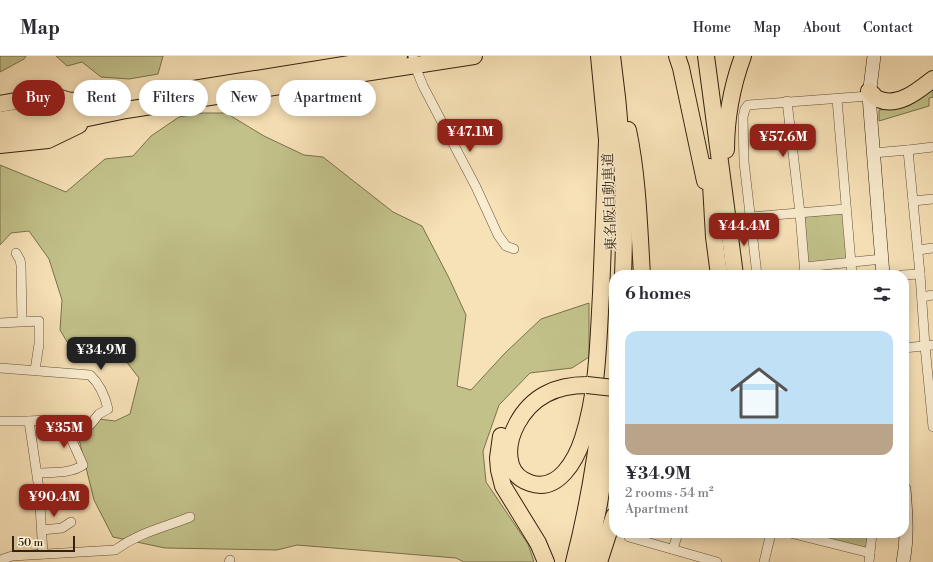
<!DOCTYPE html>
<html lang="en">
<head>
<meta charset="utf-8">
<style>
	body { margin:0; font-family:"Libre Bodoni","Noto Serif JP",serif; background:#f7f7f7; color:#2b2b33; height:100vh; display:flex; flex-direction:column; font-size:15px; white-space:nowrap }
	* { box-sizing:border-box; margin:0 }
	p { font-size:13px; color:#7c7c81 }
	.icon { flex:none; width:22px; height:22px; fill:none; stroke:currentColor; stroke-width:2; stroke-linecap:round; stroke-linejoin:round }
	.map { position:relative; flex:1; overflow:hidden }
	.side { position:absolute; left:609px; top:214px; width:300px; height:268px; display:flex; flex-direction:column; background:#fff; border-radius:16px; box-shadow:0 2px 10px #0003 }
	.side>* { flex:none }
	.banner { position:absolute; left:12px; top:24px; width:380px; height:36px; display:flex; gap:8px }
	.scale { position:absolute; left:12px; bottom:10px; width:63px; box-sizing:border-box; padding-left:4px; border:2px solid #33230e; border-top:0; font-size:11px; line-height:14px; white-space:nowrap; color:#33230e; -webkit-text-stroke:3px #faecd0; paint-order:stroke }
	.price { position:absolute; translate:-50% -34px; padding:0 9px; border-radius:8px; background:#8f2418; color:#fff; font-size:13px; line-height:26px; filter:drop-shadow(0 1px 2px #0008) }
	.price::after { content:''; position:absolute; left:50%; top:24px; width:12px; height:9px; margin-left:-6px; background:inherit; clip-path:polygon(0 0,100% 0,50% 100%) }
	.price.selected { background:#222; color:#fff }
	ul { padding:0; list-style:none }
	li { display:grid; align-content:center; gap:8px; height:212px; padding:0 16px }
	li+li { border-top:1px solid #e1e1e2 }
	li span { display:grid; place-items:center; height:124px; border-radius:12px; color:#555 }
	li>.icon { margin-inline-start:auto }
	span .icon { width:72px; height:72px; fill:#fffc; stroke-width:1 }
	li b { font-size:17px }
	h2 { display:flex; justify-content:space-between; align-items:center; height:48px; padding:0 16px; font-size:17px }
	.chip { padding:0 14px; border-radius:18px; background:#fff; box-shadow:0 2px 10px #0003; font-size:14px; line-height:36px }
	.chip.selected { background:#8f2418; color:#fff }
	header { display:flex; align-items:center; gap:24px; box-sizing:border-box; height:56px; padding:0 20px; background:#fff; border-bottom:1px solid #e1e1e2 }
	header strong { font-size:19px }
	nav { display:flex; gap:22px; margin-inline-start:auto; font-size:14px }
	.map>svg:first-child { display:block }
</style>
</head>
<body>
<header>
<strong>Map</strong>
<nav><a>Home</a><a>Map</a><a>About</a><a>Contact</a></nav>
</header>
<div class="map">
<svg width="933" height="506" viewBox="0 0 933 506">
	<rect width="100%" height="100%" fill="#f7e1b7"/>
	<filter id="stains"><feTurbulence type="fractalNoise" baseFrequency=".005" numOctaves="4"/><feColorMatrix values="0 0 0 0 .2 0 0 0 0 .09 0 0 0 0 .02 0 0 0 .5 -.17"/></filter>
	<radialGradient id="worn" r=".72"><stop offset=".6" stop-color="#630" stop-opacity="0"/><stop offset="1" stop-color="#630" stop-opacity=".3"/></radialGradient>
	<g fill="#c2c18a" stroke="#7a724c">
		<path d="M0,0H26L24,3L0,16Z"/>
		<path d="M56,0H163L158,18L129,23L101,21L82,6L67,10Z"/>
		<path d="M933,33V41L929,42V50L879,65V54L898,52L909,49Z"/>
		<path d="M203,57H226L264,80L304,99L323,101L393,156L422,170L449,222L466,259L457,330L471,334L505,297L541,263L589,247V301L572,312L530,317L499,349L483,395L486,426L528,488L534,506H464L456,502L297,489L277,494L165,492L113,481L94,444L78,379L90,362L115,365L130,358L139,322L122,300L72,294L60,274L62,244L49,203L29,175L11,177L0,189V109L66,136L105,103L133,100L151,80L179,61Z"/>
		<path d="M843,157L848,204L807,209L803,161Z"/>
		<path d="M828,477H869L867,493L828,483Z"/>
	</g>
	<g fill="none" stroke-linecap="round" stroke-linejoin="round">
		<defs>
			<g id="street">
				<path d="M413,0L415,10L423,30L476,131L498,179L506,190L514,193"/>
				<path d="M837,43L852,219"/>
				<path d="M787,45L800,157L805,219"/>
				<path d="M933,91L908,94L920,218L925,290L933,371"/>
				<path d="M873,97L908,94"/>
				<path d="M913,145L933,143"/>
				<path d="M751,161L846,153"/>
				<path d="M918,194L933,192"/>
				<path d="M16,197L20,204L21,209L22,265"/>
				<path d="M805,211L882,203"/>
				<path d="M757,219L744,106L743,61L745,53L748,49L869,40"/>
				<path d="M902,219L920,218"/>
				<path d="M922,241L933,239"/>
				<path d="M0,267L39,265V288L35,314"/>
				<path d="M904,292L933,289"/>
				<path d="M0,312L90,319C100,328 105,340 108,353L99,358L90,369L67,372"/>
				<path d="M0,365H29L39,433L43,498"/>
				<path d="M29,365L45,364L65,369L83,409C71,418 51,416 37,417"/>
				<path d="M42,474L62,472L71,466"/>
				<path d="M629,477V481L717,506"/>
				<path d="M790,477L870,497"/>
				<path d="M673,493L678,477"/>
				<path d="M5,506L3,503L12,500L115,494C140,476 163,472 190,461"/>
				<path d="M229,506L230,504"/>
				<path d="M764,506L771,477"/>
				<path d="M869,506L872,477"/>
			</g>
			<g id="secondary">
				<path d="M874,0L869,40L883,219"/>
				<path d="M903,506C908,481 906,458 904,433"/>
			</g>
			<g id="highway">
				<path d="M599,0L608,94"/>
				<path d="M612,0C622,72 626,146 623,219"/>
				<path d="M677,0L681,12L705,125"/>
				<path d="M706,0L735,219"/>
				<path d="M181,35L399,0"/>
				<path d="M869,35C872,37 875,42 878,43C898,52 919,34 933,23"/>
				<path d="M0,48L43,40H54L70,45L83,44"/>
				<path d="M0,64L115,45"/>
				<path d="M628,74C638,122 639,170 642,219"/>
				<path d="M0,76L64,67L126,54L474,0"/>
				<path d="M0,89L48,84L79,69"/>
				<path d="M726,94C726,62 732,30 743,0"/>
				<path d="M710,111L714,181L719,219"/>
				<path d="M587,329C573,329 559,331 546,338C523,350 503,382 511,409C514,418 521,424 530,427C558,437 576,404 583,382C598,335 598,287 601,238C603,187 605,136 607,84"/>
				<path d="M501,380L498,402L499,414L503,430L538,487L546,506"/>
				<path d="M574,506C588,452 597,396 603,341"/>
				<path d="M587,506L599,448L614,349"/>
				<path d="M599,506L614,460"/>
			</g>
		</defs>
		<use href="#street" stroke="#645238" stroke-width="10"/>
		<use href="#secondary" stroke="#33230e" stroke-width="14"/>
		<use href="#highway" stroke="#33230e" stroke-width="18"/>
		<use href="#street" stroke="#faecd0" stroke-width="9"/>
		<use href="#secondary" stroke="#faecd0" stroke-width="13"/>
		<use href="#highway" stroke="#f7e1b7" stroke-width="16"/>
		<defs>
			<path id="highway-bridge" d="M587,329L614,332"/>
		</defs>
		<use href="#highway-bridge" stroke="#33230e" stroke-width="18" stroke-linecap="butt"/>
		<use href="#highway-bridge" stroke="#f7e1b7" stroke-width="16"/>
	</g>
	<g text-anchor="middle" stroke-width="3" stroke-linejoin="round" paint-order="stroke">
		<g font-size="14" fill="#33230e" stroke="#faecd0">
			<text transform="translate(609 146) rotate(-92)" y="5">東名阪自動車道</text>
		</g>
	</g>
	<rect width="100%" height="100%" filter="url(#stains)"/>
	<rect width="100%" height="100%" fill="url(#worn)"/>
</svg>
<div class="scale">50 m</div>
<b class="price" style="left:470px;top:97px">¥47.1M</b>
<b class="price" style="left:783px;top:102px">¥57.6M</b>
<b class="price" style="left:744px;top:191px">¥44.4M</b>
<b class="price selected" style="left:101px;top:315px">¥34.9M</b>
<b class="price" style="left:64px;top:393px">¥35M</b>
<b class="price" style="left:54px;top:462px">¥90.4M</b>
<div class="banner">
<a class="chip selected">Buy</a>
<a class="chip">Rent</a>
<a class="chip">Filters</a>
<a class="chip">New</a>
<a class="chip">Apartment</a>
</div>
<section class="side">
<h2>6 homes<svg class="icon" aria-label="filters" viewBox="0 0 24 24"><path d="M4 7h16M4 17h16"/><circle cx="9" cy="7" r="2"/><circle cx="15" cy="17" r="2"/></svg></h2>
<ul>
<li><span style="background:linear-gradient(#bfe0f5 75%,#b9a48a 0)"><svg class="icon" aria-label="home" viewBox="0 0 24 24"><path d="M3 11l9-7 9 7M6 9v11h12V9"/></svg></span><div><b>¥34.9M</b><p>2 rooms · 54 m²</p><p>Apartment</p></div></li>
</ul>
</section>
</div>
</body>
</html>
